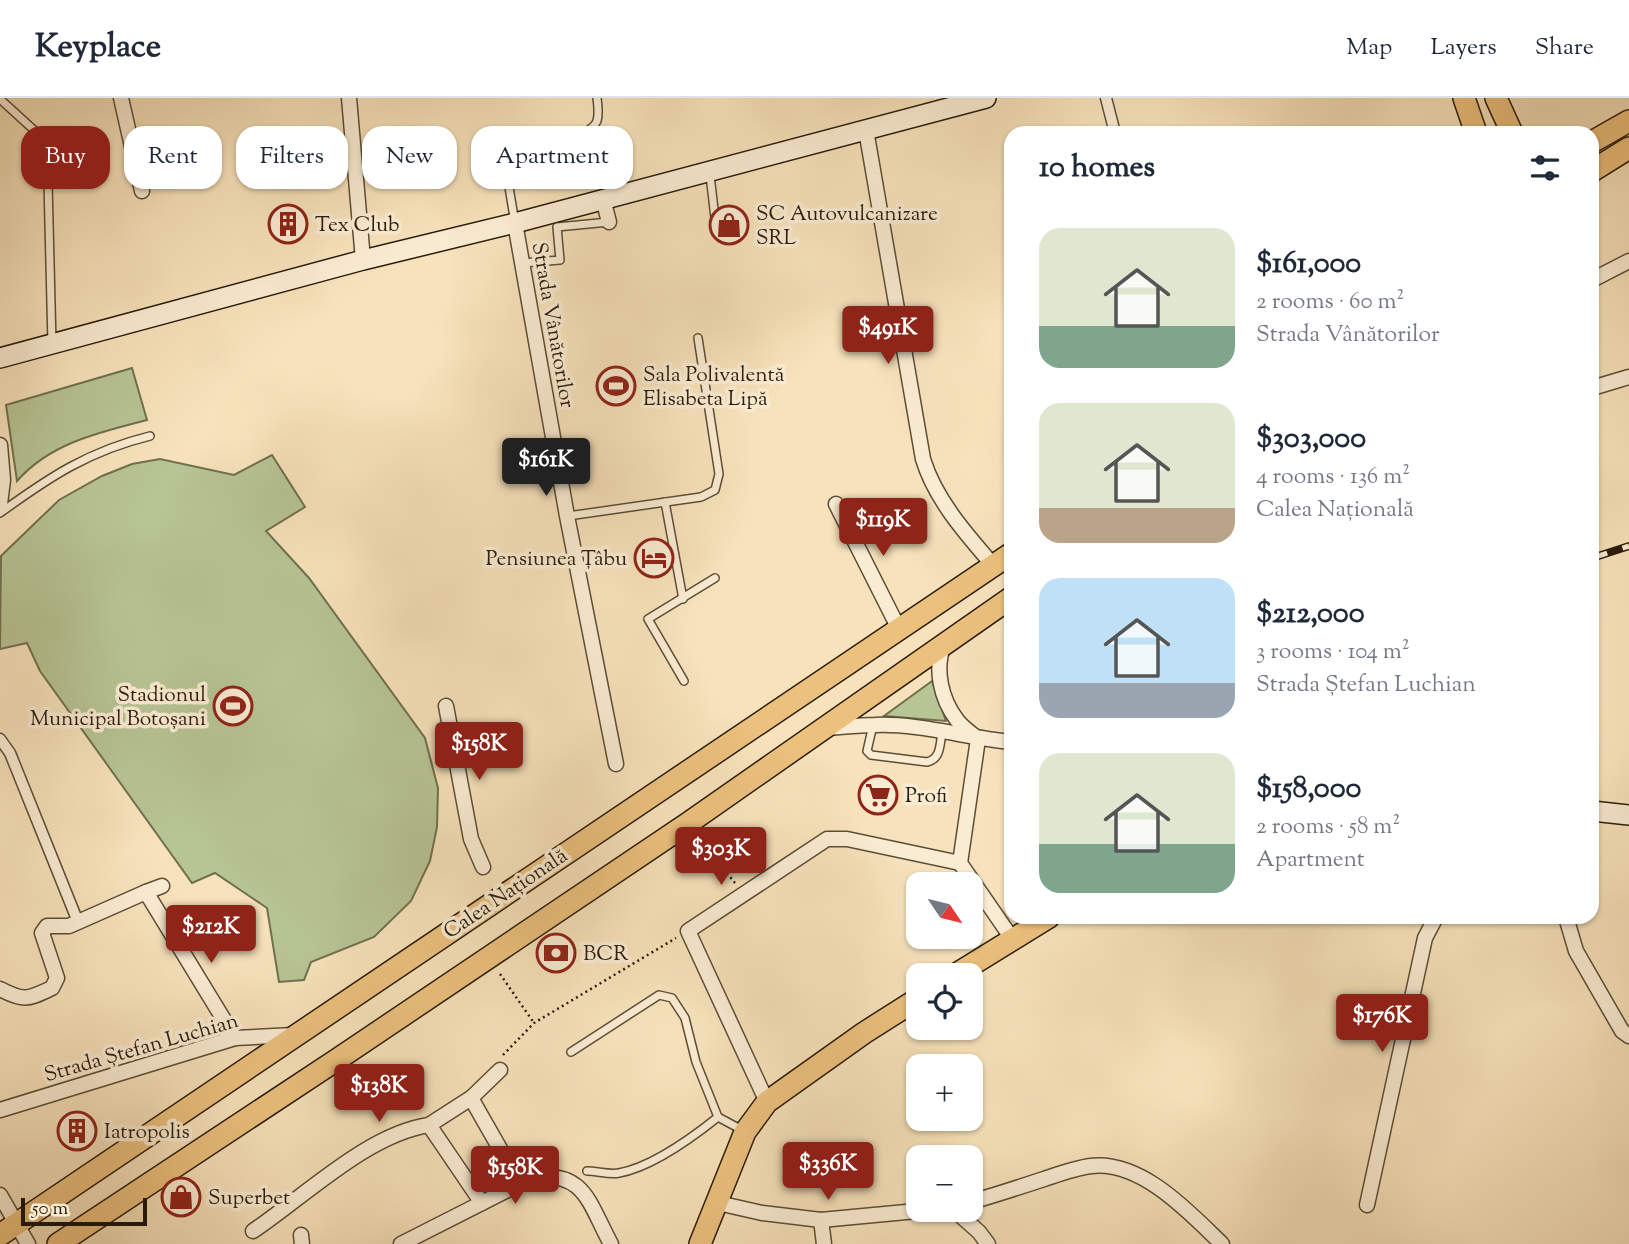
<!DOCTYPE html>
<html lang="en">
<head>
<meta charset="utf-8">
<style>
	body { margin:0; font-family:"Sorts Mill Goudy",serif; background:#f6f6f7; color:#1f2937; height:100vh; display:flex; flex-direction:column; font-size:26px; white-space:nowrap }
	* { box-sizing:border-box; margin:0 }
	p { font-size:23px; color:#747a83 }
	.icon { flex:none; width:38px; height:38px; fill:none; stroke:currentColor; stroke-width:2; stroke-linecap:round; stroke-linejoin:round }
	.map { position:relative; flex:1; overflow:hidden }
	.side { position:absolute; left:1004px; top:28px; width:595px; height:798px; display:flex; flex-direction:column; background:#fff; border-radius:21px; box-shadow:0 2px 5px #0004 }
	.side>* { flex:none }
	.top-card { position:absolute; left:21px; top:28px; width:665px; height:63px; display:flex; gap:14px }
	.needle { width:46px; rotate:125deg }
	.controls { position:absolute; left:906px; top:774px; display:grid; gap:14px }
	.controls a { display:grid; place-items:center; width:77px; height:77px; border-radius:14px; background:#fff; box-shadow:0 2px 5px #0004; font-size:35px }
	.scale { position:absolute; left:21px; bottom:18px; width:126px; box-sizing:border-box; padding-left:7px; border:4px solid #291c0a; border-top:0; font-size:19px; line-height:24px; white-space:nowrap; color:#291c0a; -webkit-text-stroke:5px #faecd3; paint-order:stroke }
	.price { position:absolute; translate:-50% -60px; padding:0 16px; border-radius:7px; background:#8f2418; color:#fff; font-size:23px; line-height:46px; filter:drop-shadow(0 2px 4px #0008) }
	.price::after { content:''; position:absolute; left:50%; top:42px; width:21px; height:16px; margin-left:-10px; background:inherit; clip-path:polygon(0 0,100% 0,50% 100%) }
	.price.selected { background:#222; color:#fff }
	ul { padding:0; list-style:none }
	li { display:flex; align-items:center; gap:21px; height:175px; padding:0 35px }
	li span { display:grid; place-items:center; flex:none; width:196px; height:140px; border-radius:21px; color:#555 }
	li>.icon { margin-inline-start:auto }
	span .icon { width:84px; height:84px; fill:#fffc; stroke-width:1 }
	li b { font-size:30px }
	h2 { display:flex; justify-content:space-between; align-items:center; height:84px; padding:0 35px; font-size:30px }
	.chip { padding:0 24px; border-radius:21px; background:#fff; box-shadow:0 2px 5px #0004; font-size:24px; line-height:63px }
	.chip.selected { background:#8f2418; color:#fff }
	header { display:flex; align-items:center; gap:42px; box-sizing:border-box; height:98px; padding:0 35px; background:#fff; border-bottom:2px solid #e0e1e3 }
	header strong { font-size:33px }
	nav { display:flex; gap:38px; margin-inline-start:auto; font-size:24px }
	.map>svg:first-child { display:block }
</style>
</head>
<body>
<header>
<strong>Keyplace</strong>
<nav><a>Map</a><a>Layers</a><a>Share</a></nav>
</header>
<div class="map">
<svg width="1629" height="1146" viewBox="0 0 1629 1146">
	<rect width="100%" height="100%" fill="#f7e2bb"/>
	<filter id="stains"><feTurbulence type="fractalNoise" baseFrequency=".00286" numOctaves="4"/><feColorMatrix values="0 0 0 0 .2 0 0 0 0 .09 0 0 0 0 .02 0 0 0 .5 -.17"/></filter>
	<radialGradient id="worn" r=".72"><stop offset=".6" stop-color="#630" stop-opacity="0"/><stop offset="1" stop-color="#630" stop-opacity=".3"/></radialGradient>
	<g fill="#b7c494" stroke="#70704f" stroke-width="2">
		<path d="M132,270L147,322C100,334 50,345 17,383L6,307Z"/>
		<path d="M272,357L305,409L266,433L309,480L425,640L438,690L437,729L430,763L411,803L374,839L311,864L304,882L279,884L267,810L215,775L192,785L40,573L27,545L0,551L1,458L59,402L102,378L132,366L160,361L234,377Z"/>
		<path d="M932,583L946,623L884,618Z"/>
	</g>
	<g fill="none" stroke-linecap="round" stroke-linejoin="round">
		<defs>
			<g id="service">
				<path d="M0,1L47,44L52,246"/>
				<path d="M710,77L716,129"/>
				<path d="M515,125L503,53C524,49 589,43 597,23C599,16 598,7 597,0"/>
				<path d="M523,165L560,162L557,129L609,124"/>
				<path d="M665,404L683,501"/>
				<path d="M0,415C51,378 89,353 150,338"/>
				<path d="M568,418L701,399L715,392L719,376L698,240"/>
				<path d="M684,583L648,521L715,480"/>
				<path d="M873,627L867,653L871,657L927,664C941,661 940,646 942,633"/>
				<path d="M571,954L659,897L672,900L685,920L696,964L718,1019L744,1033"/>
				<path d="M587,1073C597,1073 610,1077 619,1075C652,1069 693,1039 718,1019"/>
			</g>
			<g id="pedestrian">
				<path d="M1106,0L1115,35"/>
				<path d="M0,641L10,655L78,824"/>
			</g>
			<g id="minor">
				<path d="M121,0L142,93"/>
				<path d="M349,0L363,162"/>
				<path d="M866,32L923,361C935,401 966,436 993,467"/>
				<path d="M603,101L609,124"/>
				<path d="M515,125L567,418L616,666"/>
				<path d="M1592,182L1629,163"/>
				<path d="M1592,290L1629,279"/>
				<path d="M0,347L3,382L0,406"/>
				<path d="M836,406L899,531"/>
				<path d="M944,546C934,571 941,601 957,622C962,629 971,635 978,641L960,765L1013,842"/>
				<path d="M446,608L471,741L483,769"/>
				<path d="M825,630C842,629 859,627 875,627C918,625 968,640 1012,644"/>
				<path d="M162,788L146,794L235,940"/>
				<path d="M1566,819L1576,853L1622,933L1629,938"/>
				<path d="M0,891C25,904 28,901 52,890L57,880L42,835L47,828H69L146,794"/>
				<path d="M471,1000L520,1086"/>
				<path d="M767,1004L688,833L827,741H847L960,765"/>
				<path d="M0,1012L235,940L294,937"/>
				<path d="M429,1027L471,1000L500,972"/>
				<path d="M0,1097L28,1146"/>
				<path d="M971,1104C995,1097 1020,1089 1044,1081C1059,1076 1075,1070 1091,1068C1141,1062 1189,1114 1222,1146"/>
				<path d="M718,1105L762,1115L821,1122L938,1111"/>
				<path d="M1367,1107L1425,840L1436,819"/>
				<path d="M953,1111L979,1134L988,1146"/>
				<path d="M821,1122L824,1146"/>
				<path d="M253,1133C305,1098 368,1036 429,1027L482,1105"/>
				<path d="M301,1137L302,1146"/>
				<path d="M401,1146L531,1080C585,1071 589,1106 611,1146"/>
			</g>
			<g id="secondary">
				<path d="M0,260L363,162L515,125L986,0"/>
				<path d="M1592,713L1629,717"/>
			</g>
			<g id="primary">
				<path d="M1464,0L1476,35"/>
				<path d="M1496,0L1512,35"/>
				<path d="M1592,44L1629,23"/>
				<path d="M1592,73L1629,50"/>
				<path d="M955,877L1049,819"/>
				<path d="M0,1137L1012,455"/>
				<path d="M58,1146L338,961L687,726L1012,499"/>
				<path d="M700,1146L745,1034L767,1004L864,935L919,900"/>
			</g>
		</defs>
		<use href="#service" stroke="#5c4e36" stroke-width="10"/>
		<use href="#pedestrian" stroke="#5c4e36" stroke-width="13"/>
		<use href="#minor" stroke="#5c4e36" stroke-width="17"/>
		<use href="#secondary" stroke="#291c0a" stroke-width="22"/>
		<use href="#primary" stroke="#291c0a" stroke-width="24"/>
		<g stroke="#291c0a" stroke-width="2.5" stroke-dasharray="2 3.5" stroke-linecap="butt">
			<path d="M699,741L735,785"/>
			<path d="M500,876L534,925"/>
			<path d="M503,957L534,925L676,840"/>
		</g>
		<use href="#service" stroke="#faecd3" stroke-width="7"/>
		<use href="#pedestrian" stroke="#faecd3" stroke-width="10"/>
		<use href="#minor" stroke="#faecd3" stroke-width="14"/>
		<use href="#secondary" stroke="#faecd3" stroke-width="19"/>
		<use href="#primary" stroke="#ecc17e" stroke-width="21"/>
		<defs>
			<path id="rail" d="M1592,460L1629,448"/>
		</defs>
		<use href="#rail" stroke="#291c0a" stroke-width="8"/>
		<use href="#rail" stroke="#faecd3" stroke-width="5" stroke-dasharray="16" stroke-linecap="butt"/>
	</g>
	<defs>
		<symbol id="building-ring" viewBox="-11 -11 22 22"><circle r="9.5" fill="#faecd3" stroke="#8f2418" stroke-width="1.5"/><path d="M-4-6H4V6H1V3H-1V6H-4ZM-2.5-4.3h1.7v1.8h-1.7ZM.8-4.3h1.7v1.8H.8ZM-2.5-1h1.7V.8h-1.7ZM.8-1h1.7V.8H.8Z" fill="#8f2418"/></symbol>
		<symbol id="shop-ring" viewBox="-11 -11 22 22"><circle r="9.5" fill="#faecd3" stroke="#8f2418" stroke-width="1.5"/><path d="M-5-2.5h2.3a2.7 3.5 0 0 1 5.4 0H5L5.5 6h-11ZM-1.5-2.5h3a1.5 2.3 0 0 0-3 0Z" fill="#8f2418"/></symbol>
		<symbol id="stadium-ring" viewBox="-11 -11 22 22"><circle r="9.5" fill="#faecd3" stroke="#8f2418" stroke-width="1.5"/><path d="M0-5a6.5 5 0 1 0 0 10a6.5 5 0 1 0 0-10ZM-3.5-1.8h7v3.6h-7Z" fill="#8f2418"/></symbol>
		<symbol id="hotel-ring" viewBox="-11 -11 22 22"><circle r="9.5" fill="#faecd3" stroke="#8f2418" stroke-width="1.5"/><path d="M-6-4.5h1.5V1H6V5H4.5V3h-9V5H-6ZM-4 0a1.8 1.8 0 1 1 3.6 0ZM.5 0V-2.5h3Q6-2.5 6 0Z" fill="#8f2418"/></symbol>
		<symbol id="supermarket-ring" viewBox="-11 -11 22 22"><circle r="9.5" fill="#faecd3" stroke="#8f2418" stroke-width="1.5"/><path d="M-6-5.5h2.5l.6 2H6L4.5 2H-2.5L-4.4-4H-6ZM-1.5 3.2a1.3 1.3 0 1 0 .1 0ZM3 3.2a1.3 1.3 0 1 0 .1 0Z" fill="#8f2418"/></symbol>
		<symbol id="bank-ring" viewBox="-11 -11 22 22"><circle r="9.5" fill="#faecd3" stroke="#8f2418" stroke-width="1.5"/><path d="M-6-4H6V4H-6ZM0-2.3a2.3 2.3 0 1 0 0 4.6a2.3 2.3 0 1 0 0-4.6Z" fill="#8f2418"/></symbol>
	</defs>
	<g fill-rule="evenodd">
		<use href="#building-ring" x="266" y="104" width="44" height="44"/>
		<use href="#shop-ring" x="707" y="105" width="44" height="44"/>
		<use href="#stadium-ring" x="594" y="266" width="44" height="44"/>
		<use href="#hotel-ring" x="632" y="438" width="44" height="44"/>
		<use href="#stadium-ring" x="211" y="586" width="44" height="44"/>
		<use href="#supermarket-ring" x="856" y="675" width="44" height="44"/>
		<use href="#bank-ring" x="534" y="833" width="44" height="44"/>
		<use href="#building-ring" x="55" y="1011" width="44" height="44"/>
		<use href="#shop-ring" x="159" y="1077" width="44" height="44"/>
	</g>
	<g text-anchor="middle" stroke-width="7" stroke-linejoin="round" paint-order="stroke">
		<g font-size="21" fill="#291c0a" stroke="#faecd3" text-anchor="start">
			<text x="756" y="122">SC Autovulcanizare<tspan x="756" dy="24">SRL</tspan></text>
			<text x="315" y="133">Tex Club</text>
			<text x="643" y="283">Sala Polivalentă<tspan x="643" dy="24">Elisabeta Lipă</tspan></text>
			<text x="627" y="467" text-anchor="end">Pensiunea Țâbu</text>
			<text x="206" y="603" text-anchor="end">Stadionul<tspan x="206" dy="24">Municipal Botoșani</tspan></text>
			<text x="905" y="704">Profi</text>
			<text x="583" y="862">BCR</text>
			<text x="104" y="1040">Iatropolis</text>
			<text x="208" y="1106">Superbet</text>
		</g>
		<g font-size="21" fill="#291c0a" stroke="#faecd3">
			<text transform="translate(554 227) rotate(80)" y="7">Strada Vânătorilor</text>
			<text transform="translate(505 795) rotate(-34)" y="7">Calea Națională</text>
			<text transform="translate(141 949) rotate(-16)" y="7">Strada Ștefan Luchian</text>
		</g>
	</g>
	<rect width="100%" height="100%" filter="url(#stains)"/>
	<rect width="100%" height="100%" fill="url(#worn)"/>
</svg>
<div class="controls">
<a><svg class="needle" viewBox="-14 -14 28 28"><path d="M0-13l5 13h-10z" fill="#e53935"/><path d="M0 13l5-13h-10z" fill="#747a83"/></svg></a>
<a><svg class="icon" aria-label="locate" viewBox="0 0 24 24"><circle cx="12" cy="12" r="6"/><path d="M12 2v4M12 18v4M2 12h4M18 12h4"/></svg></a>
<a>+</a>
<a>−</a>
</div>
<div class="scale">50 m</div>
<b class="price" style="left:888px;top:268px">$491K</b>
<b class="price selected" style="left:546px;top:400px">$161K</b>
<b class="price" style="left:883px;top:460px">$119K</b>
<b class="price" style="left:479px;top:684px">$158K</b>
<b class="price" style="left:721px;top:789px">$303K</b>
<b class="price" style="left:211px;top:867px">$212K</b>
<b class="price" style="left:1382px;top:956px">$176K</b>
<b class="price" style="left:379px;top:1026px">$138K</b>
<b class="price" style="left:828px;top:1104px">$336K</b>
<b class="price" style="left:515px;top:1108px">$158K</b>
<div class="top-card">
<a class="chip selected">Buy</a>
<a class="chip">Rent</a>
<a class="chip">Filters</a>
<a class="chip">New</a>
<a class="chip">Apartment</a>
</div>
<section class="side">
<h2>10 homes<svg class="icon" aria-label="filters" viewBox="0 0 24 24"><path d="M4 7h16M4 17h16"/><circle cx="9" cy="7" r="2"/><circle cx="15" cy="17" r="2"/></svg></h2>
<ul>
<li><span style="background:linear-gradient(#dfe7d0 70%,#7fa58c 0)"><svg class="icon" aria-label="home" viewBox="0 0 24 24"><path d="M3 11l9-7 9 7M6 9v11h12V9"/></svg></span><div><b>$161,000</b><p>2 rooms · 60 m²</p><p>Strada Vânătorilor</p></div></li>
<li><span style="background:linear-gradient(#dfe7d0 75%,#b9a48a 0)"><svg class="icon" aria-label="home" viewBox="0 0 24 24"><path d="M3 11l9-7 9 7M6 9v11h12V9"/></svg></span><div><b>$303,000</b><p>4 rooms · 136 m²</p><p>Calea Națională</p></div></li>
<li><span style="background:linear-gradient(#bfe0f5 75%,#9aa5b1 0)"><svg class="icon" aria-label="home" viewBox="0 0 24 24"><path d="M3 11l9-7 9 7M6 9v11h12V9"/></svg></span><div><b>$212,000</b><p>3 rooms · 104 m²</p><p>Strada Ștefan Luchian</p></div></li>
<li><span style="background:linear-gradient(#dfe7d0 65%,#7fa58c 0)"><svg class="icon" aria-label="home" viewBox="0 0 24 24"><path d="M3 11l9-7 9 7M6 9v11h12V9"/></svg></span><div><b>$158,000</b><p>2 rooms · 58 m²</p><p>Apartment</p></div></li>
</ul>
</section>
</div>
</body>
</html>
